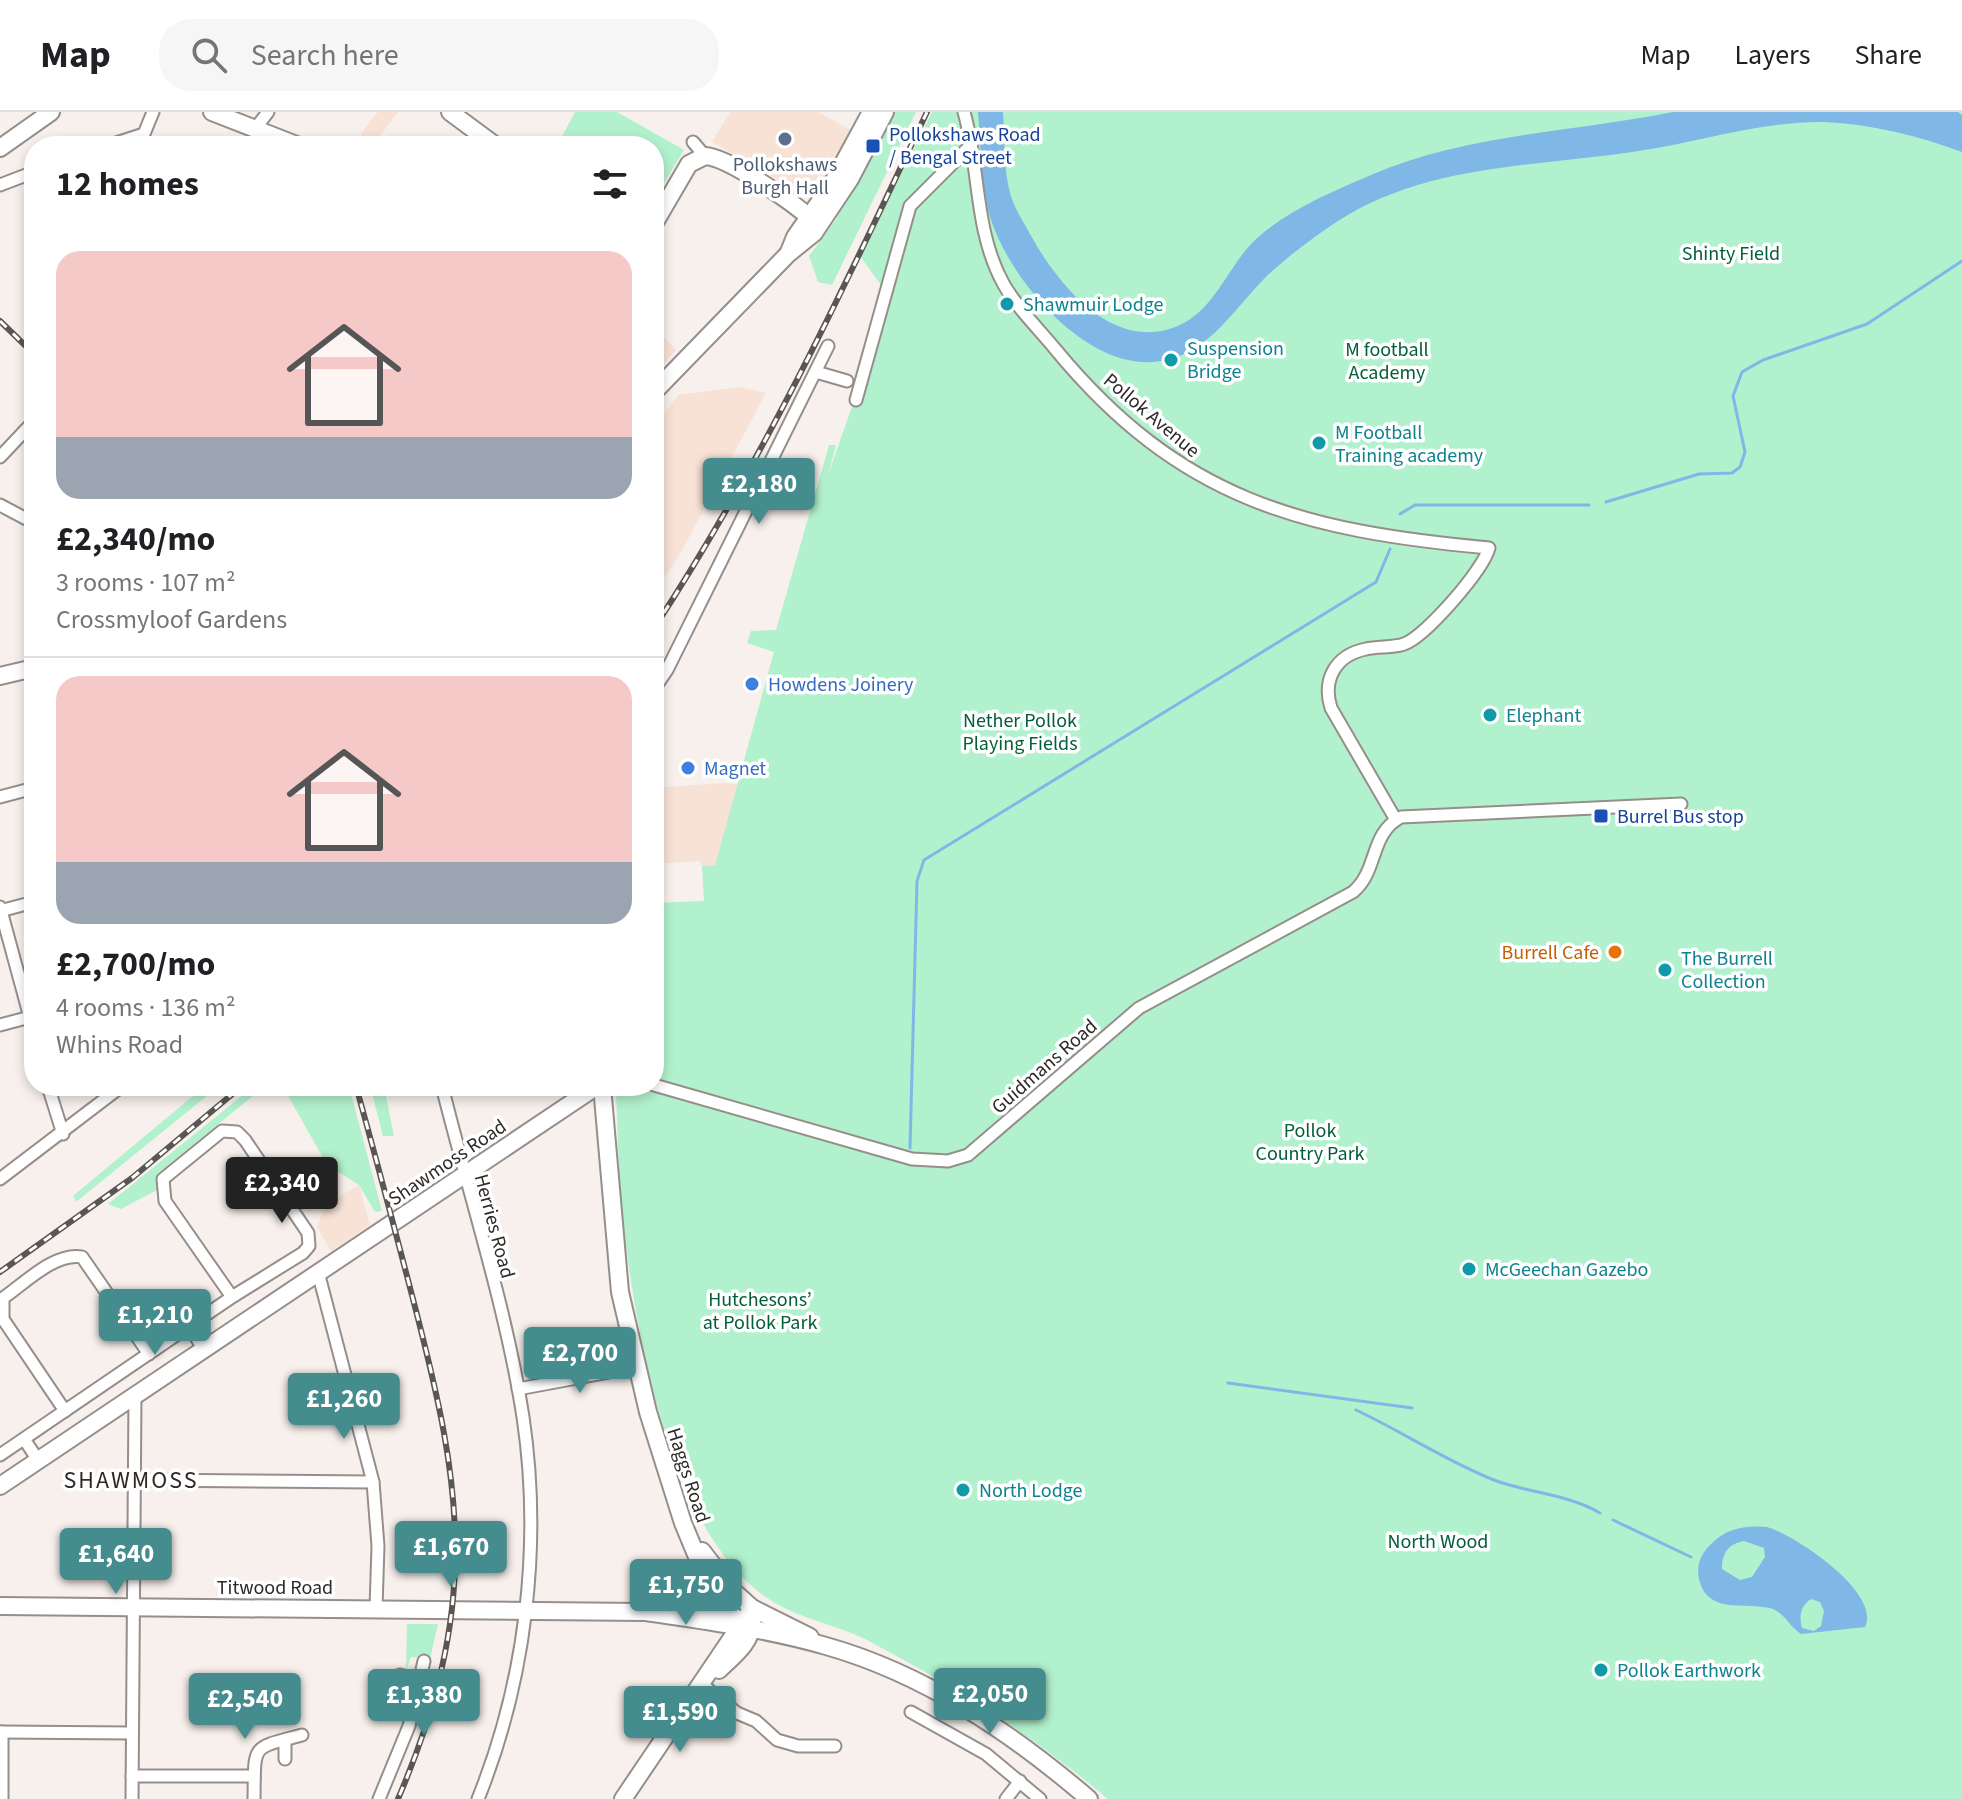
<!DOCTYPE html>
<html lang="en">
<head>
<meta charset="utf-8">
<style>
	body { margin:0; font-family:"Source Sans 3",sans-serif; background:#f6f6f6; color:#202124; height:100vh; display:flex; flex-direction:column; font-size:30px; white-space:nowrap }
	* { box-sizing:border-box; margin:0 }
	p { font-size:26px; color:#757577 }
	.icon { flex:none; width:44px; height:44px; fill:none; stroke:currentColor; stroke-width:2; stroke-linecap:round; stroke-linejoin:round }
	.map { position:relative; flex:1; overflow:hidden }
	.panel { position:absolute; left:24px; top:24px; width:640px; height:960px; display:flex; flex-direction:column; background:#fff; border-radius:32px; box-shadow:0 4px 12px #0003 }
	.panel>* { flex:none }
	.price { position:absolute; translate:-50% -68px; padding:0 18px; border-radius:8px; background:#448c8d; color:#fff; font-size:26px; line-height:52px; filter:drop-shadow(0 2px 4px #0008) }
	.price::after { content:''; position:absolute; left:50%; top:48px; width:24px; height:18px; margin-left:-12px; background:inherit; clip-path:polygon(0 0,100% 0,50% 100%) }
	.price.selected { background:#222; color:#fff }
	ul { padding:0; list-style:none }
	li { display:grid; align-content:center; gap:16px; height:424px; padding:0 32px }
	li+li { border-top:2px solid #e0e0e0 }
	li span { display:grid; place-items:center; height:248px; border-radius:24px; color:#555 }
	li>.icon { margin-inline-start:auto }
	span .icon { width:144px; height:144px; fill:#fffc; stroke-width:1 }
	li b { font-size:34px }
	h2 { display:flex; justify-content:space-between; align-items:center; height:96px; padding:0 32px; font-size:34px }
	header { display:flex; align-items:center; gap:48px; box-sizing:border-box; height:112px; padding:0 40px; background:#fff; border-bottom:2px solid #e0e0e0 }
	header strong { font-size:38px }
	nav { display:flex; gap:44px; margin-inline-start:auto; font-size:28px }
	.search { width:560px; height:72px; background:#f6f6f6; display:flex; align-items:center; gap:20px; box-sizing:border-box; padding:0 28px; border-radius:32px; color:#757577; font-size:30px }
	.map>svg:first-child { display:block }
</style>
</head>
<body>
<header>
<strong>Map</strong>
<div class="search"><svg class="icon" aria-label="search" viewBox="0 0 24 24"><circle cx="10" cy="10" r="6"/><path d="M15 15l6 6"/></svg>Search here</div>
<nav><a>Map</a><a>Layers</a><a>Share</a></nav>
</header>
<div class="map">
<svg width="1962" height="1687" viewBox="0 0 1962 1687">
	<rect width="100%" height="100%" fill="#f7f0ec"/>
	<g fill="#f8e2d5">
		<path d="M378,0H398L372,34H365L361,21Z"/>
		<path d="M730,0H818L852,19L818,75L804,82L712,30Z"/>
		<path d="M654,215L676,238L654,261Z"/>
		<path d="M739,275L766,281L680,442L654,481V315L678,283Z"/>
		<path d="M724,671L738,672L715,753L702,754L700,749L654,752V676Z"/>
		<path d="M359,1073L370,1113L331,1139L317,1115L326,1092Z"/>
	</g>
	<g fill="#b2f1cd">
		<path d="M575,0H617L684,38L654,88V34H557Z"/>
		<path d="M893,0H916L832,173L818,170L809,144L835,109Z"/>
		<path d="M932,0H1962V1687H1108C1034,1624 951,1572 865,1527C836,1513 802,1507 775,1491C666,1427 633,1206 621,1089C617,1051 619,1012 615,974H654V791L704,789L702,754L715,753L774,540L747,531L751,519L776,518L829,333H836L828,363L862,266L886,180L860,144Z"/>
		<path d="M205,974H219L76,1090L73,1084Z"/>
		<path d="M254,974H349L382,1099L375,1100L359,1073L327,1053L287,982L259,979L158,1061L157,1078L121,1097L108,1092Z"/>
		<path d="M370,974H384L394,1024H383Z"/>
		<path d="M407,1512H438L430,1547L411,1545L406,1558Z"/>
	</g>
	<g fill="#7fb7e6" fill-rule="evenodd">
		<path d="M978,0H1003C1005,27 1003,58 1011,84C1015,98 1024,110 1030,122C1058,173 1114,243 1180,213C1216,196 1228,154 1255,128C1287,98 1332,80 1371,63C1465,22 1574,20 1673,0H1958L1962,3V40C1919,24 1871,12 1825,10C1762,9 1701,30 1639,39C1537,55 1428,51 1338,109C1315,124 1291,142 1270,161C1234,195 1208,247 1152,250C1081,255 1003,160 988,97C980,66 981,32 978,0Z"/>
		<path d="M1767,1415C1795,1423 1882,1481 1865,1515L1801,1522C1790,1515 1785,1502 1773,1497C1748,1489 1707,1504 1699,1467C1696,1453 1701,1442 1710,1433C1726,1416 1745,1413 1767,1415ZM1744,1429L1764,1436L1765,1445L1752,1465L1740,1468L1722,1457C1722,1441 1728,1432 1744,1429ZM1811,1487L1820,1490L1824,1499L1821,1514L1814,1519L1802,1516C1799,1505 1800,1494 1811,1487Z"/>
	</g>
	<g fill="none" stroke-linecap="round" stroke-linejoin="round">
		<g stroke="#7fb7e6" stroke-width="3">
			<path d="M1606,390L1699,362L1732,361L1740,355L1745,340L1733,284L1742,260L1763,248L1867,212L1962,149"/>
			<path d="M1400,402L1415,393H1589"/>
			<path d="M910,1036L917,769L924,748L1376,470L1390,437"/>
			<path d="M1228,1271L1412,1296"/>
			<path d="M1356,1298C1403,1320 1446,1349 1494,1368C1528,1381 1568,1382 1600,1401"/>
			<path d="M1613,1408L1691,1445"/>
		</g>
		<defs>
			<g id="street">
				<path d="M964,0C980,56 974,118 1003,171C1016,195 1039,217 1056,238C1180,388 1303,419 1489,436C1483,458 1426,524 1404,532C1393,536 1378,534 1366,537C1336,543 1322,567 1331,596L1396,708"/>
				<path d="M255,17L268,0"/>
				<path d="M693,30L705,44"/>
				<path d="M107,34L144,22L153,0"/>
				<path d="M0,73L34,60"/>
				<path d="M816,260L847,269"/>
				<path d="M856,288L910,94L972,32"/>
				<path d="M0,345L34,309"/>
				<path d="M0,393L34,411"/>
				<path d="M654,577L667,558L828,234"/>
				<path d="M0,685L34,676"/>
				<path d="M0,795L34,920"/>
				<path d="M0,799L34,790"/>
				<path d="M0,913L34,904"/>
				<path d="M654,973L912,1047L948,1049L968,1043L1139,896L1353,780C1379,758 1369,722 1401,705L1681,692"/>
				<path d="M48,974L63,1022"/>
				<path d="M442,974C469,1083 506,1195 523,1305C542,1432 526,1568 478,1687"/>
				<path d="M0,1067L122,974"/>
				<path d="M318,1160L373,1370L378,1434L376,1496"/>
				<path d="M190,1216L203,1236"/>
				<path d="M518,1277L636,1255"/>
				<path d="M65,1299L3,1207V1186C25,1171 55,1140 82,1145L149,1242"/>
				<path d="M24,1327L38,1348"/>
				<path d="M0,1343L232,1185L303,1141L309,1134L308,1121L245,1028L237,1020L222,1019L163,1067L165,1089L232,1185"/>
				<path d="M134,1368L373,1370"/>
				<path d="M400,1563L420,1568"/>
				<path d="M703,1573L737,1601L756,1609L777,1628L798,1634H835"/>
				<path d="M911,1600L986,1642L1040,1687"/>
				<path d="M0,1620L132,1621"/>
				<path d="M285,1647V1628"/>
				<path d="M132,1664H254"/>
				<path d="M2,1687V1620"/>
				<path d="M132,1687L135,1283"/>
				<path d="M254,1687C255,1631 250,1637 302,1623"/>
				<path d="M379,1687L409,1614L424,1549"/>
				<path d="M1006,1687L1020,1669"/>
			</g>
			<g id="secondary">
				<path d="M212,0L299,34"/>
				<path d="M450,0L496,34"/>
				<path d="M0,36L51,0"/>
				<path d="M654,112L689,52L705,44C728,45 792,90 810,106"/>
				<path d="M789,140L795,125L832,72L871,0"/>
				<path d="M654,280L788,142L814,121L850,67L885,0"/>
				<path d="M0,564L34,556"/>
				<path d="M602,974L620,1180L648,1300L683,1411L712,1481L742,1513"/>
				<path d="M0,1374L597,974"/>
				<path d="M702,1439L732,1478L752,1496L810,1525"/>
				<path d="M0,1494L646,1500C707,1509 767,1517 826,1534C925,1562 1012,1621 1089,1687"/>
				<path d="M670,1495L731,1497"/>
				<path d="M719,1558C732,1545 752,1531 752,1510"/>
				<path d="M623,1687L752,1496"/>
			</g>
		</defs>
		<use href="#street" stroke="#958e8a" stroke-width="15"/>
		<use href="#secondary" stroke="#958e8a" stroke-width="20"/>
		<use href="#street" stroke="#fff" stroke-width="11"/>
		<use href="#secondary" stroke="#fff" stroke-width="16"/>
		<defs>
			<g id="rail">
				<path d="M0,209L34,242"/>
				<path d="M654,516C761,353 844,176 927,0"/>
				<path d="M356,974C376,1046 395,1118 414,1191C436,1276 458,1364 455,1453C453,1535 430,1612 398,1687"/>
				<path d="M0,1160L132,1066L242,974"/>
			</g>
		</defs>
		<use href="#rail" stroke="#595653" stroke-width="6"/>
		<use href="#rail" stroke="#fff" stroke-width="3" stroke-dasharray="9" stroke-linecap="butt"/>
	</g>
	<circle fill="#5c6f8a" stroke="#fff" stroke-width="3" cx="785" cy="27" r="8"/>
	<g fill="#1a4fb4" stroke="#fff" stroke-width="3">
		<rect x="865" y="26" width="16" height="16" rx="4"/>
		<rect x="1593" y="696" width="16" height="16" rx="4"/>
	</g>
	<g fill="#0f9aa8" stroke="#fff" stroke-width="3">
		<circle cx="1007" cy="192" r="8"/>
		<circle cx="1171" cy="248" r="8"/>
		<circle cx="1319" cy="331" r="8"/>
		<circle cx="1490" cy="603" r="8"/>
		<circle cx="1665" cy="858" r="8"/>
		<circle cx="1469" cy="1157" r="8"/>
		<circle cx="963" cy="1378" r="8"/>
		<circle cx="1601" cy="1558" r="8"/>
	</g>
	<g fill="#3f7fe0" stroke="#fff" stroke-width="3">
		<circle cx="752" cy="572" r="8"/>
		<circle cx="688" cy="656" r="8"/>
	</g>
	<circle fill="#e8710a" stroke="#fff" stroke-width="3" cx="1615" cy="840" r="8"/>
	<g text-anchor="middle" stroke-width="7" stroke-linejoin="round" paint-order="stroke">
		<g font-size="20" fill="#164399" stroke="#fff" text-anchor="start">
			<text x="889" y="29">Pollokshaws Road<tspan x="889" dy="23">/ Bengal Street</tspan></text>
			<text x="1617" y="711">Burrel Bus stop</text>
		</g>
		<g font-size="20" fill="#4e5e75" stroke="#fff">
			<text x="785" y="59">Pollokshaws<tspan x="785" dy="23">Burgh Hall</tspan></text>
		</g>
		<g font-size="20" fill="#025e3b" stroke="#fff">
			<text x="1731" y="148">Shinty Field</text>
			<text x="1387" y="244">M football<tspan x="1387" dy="23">Academy</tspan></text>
			<text x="1020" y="615">Nether Pollok<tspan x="1020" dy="23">Playing Fields</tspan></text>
			<text x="1310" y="1025">Pollok<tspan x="1310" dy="23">Country Park</tspan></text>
			<text x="760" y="1194">Hutchesons’<tspan x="760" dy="23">at Pollok Park</tspan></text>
			<text x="1438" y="1436">North Wood</text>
		</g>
		<g font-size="20" fill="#0d838f" stroke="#fff" text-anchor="start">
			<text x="1023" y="199">Shawmuir Lodge</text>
			<text x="1187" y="243">Suspension<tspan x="1187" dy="23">Bridge</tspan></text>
			<text x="1335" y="327">M Football<tspan x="1335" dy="23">Training academy</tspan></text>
			<text x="1506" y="610">Elephant</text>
			<text x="1681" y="853">The Burrell<tspan x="1681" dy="23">Collection</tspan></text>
			<text x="1485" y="1164">McGeechan Gazebo</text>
			<text x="979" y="1385">North Lodge</text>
			<text x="1617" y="1565">Pollok Earthwork</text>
		</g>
		<g font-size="20" fill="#2d2b29" stroke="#fff">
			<text transform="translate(1152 303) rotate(40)" y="7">Pollok Avenue</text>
			<text transform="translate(1044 954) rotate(-41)" y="7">Guidmans Road</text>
			<text transform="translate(447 1050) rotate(-34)" y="7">Shawmoss Road</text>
			<text transform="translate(495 1114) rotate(75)" y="7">Herries Road</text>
			<text transform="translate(689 1363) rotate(72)" y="7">Haggs Road</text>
			<text x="275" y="1482">Titwood Road</text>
		</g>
		<g font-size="20" fill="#366cbe" stroke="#fff" text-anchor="start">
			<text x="768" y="579">Howdens Joinery</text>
			<text x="704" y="663">Magnet</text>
		</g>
		<g font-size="20" fill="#c56008" stroke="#fff" text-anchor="end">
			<text x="1599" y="847">Burrell Cafe</text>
		</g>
		<g font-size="24" letter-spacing="2" fill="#302a27" stroke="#fff">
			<text x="131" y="1376">SHAWMOSS</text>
		</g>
	</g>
</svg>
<b class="price" style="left:759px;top:414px">£2,180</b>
<b class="price selected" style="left:282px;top:1113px">£2,340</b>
<b class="price" style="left:155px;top:1245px">£1,210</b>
<b class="price" style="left:580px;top:1283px">£2,700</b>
<b class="price" style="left:344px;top:1329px">£1,260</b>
<b class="price" style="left:451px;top:1477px">£1,670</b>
<b class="price" style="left:116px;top:1484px">£1,640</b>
<b class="price" style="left:686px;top:1515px">£1,750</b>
<b class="price" style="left:990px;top:1624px">£2,050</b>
<b class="price" style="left:424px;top:1625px">£1,380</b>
<b class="price" style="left:245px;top:1629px">£2,540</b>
<b class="price" style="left:680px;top:1642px">£1,590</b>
<section class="panel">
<h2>12 homes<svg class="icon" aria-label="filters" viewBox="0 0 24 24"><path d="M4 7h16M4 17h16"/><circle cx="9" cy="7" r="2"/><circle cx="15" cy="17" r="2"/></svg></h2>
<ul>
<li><span style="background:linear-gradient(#f6c9c9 75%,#9aa5b1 0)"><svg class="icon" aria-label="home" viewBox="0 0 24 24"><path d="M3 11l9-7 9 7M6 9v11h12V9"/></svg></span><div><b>£2,340/mo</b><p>3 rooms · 107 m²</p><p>Crossmyloof Gardens</p></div></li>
<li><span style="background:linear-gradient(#f6c9c9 75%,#9aa5b1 0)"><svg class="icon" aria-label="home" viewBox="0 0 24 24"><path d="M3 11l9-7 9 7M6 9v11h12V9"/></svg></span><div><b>£2,700/mo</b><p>4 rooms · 136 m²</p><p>Whins Road</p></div></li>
</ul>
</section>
</div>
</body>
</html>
